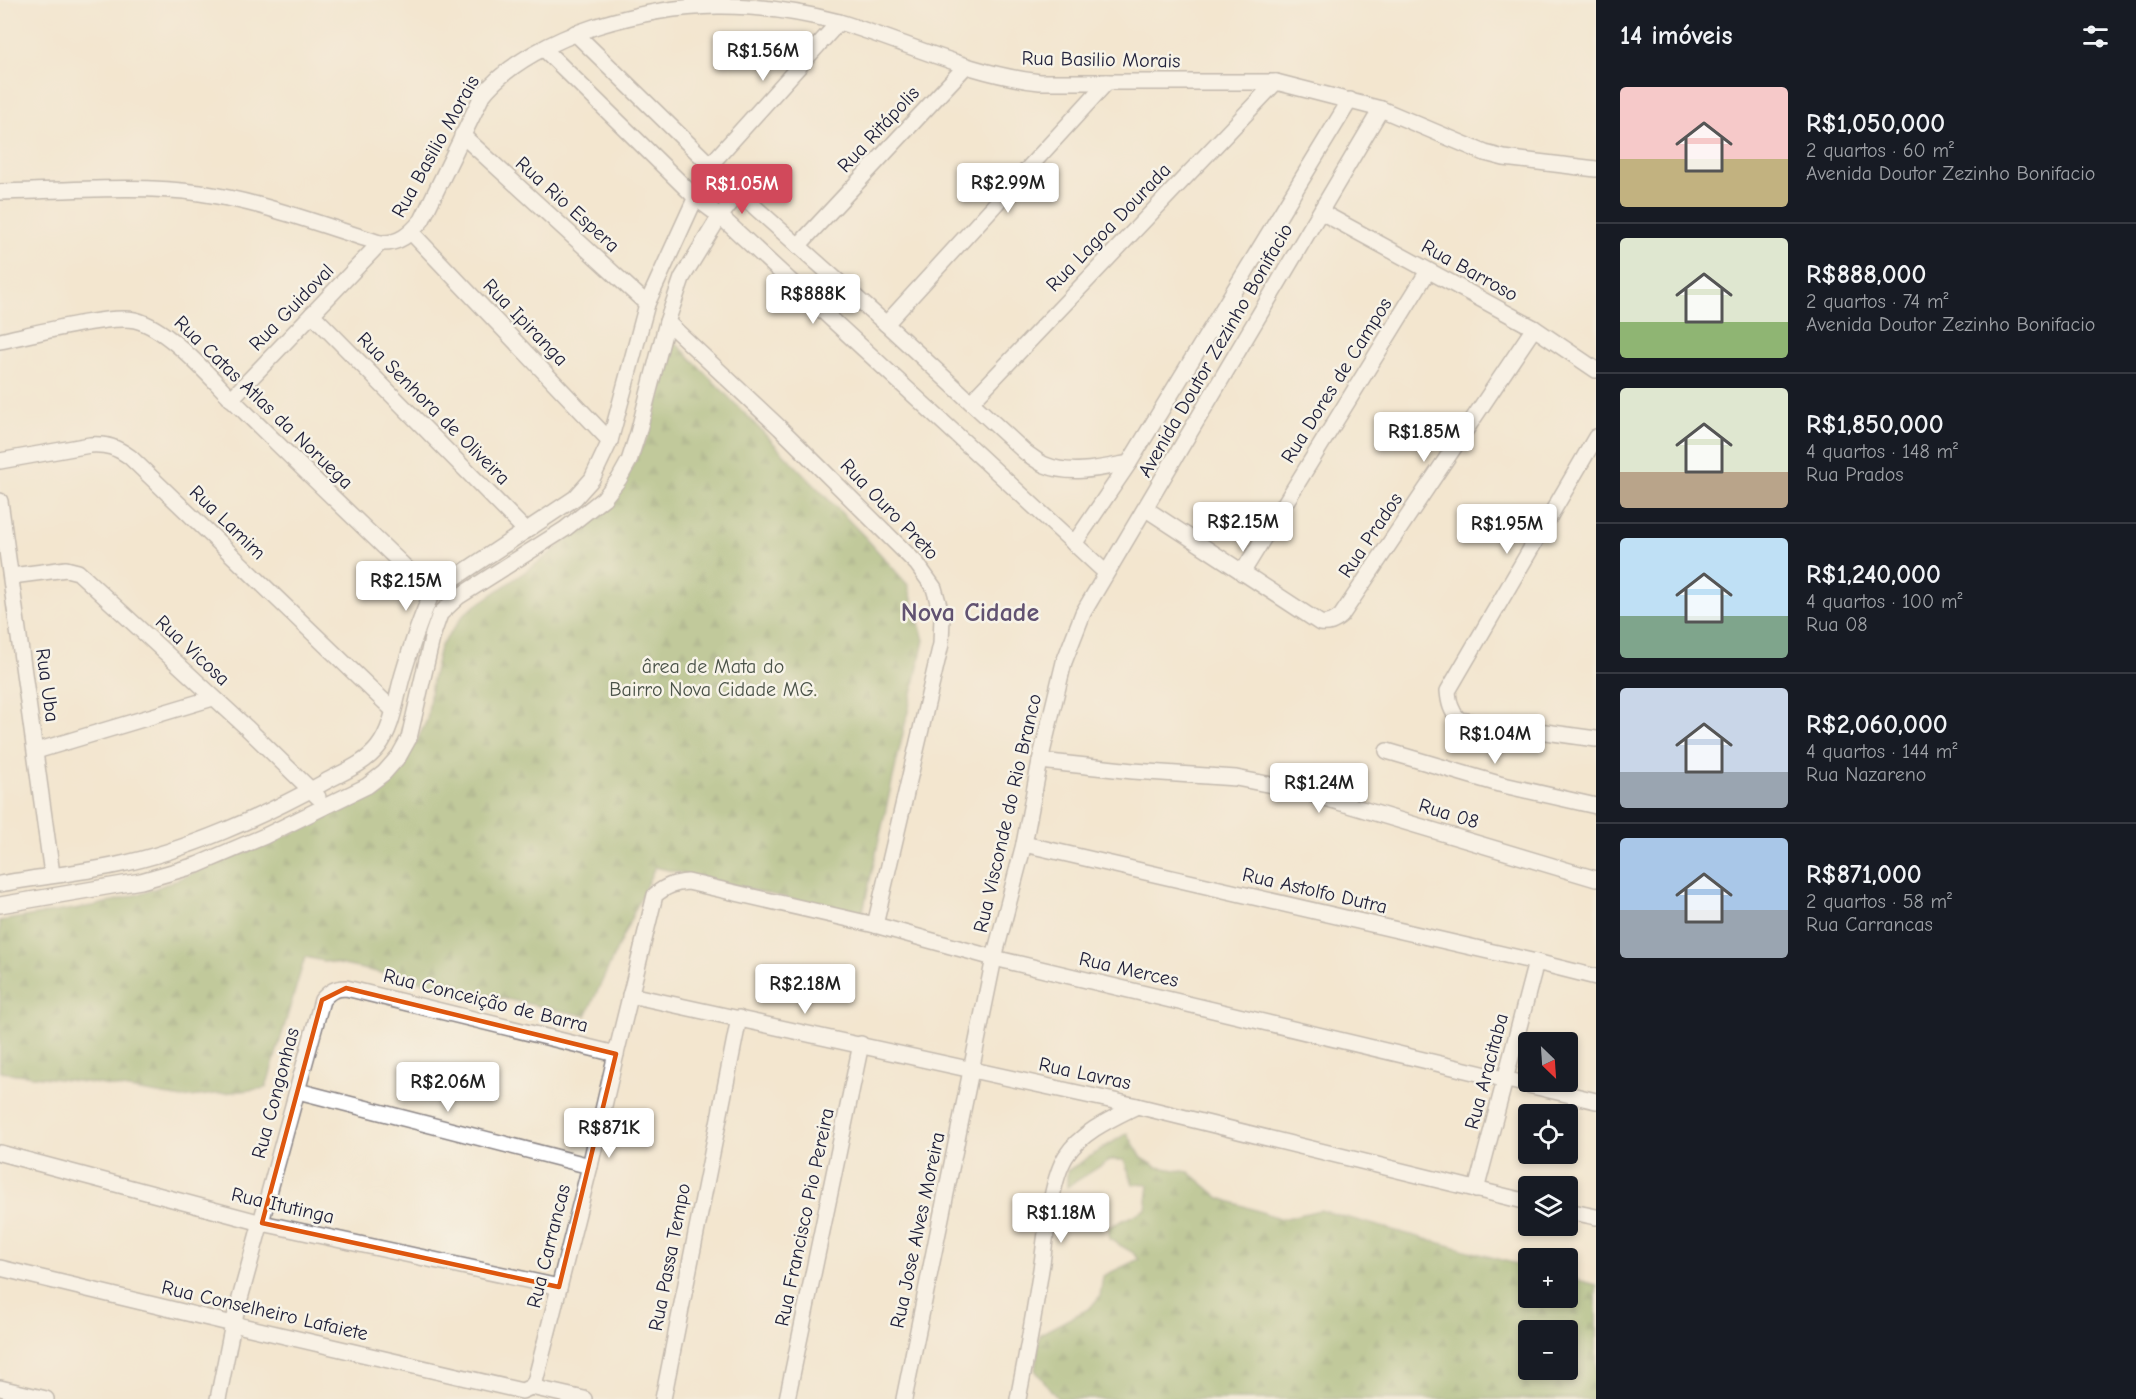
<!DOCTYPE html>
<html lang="pt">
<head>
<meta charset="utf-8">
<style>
	body { margin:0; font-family:"Comic Neue",sans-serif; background:#20242c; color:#f1f3f6; height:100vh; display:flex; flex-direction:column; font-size:22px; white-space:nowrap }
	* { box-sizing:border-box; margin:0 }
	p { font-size:20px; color:#9ea1a6 }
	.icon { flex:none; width:33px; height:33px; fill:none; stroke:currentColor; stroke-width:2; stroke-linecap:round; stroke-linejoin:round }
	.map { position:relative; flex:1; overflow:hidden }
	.drawer { display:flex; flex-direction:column; background:#171b24; width:540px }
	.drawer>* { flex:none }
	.needle { width:39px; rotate:155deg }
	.buttons { position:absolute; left:1518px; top:1032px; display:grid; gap:12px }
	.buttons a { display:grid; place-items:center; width:60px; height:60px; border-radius:6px; background:#171b24; box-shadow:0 3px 9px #0003; font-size:30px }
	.price { position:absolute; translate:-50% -51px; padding:0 14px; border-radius:6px; background:#fff; color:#222; font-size:20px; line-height:39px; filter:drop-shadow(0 2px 3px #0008) }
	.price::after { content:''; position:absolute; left:50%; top:36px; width:18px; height:14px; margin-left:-9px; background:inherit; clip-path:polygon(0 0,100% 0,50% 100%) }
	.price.current { background:#d1495b; color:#fff }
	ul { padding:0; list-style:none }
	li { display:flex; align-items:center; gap:18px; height:150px; padding:0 24px }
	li+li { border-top:2px solid #363941 }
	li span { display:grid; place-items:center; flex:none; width:168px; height:120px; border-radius:6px; color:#555 }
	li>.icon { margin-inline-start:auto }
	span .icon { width:72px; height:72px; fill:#fffc; stroke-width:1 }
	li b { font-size:26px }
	h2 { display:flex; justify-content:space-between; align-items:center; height:72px; padding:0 24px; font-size:26px }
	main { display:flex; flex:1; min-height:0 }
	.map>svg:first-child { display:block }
</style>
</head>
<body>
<main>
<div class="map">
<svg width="1596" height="1399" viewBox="0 0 1596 1399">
	<defs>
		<pattern id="forest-firs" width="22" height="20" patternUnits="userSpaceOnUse" patternTransform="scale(1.5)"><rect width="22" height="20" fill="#85a75c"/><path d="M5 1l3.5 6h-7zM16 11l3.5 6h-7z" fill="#6c884d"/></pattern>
	</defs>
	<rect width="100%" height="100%" fill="#f7f3e8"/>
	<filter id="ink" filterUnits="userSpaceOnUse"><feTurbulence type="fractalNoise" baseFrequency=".0167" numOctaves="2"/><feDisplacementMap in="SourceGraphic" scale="12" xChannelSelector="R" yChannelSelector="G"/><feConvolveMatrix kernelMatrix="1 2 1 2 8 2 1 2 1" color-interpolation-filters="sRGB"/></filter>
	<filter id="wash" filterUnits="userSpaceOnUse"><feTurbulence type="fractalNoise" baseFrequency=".008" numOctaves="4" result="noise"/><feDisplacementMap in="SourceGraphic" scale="24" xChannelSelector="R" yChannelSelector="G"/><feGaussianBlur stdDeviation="1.35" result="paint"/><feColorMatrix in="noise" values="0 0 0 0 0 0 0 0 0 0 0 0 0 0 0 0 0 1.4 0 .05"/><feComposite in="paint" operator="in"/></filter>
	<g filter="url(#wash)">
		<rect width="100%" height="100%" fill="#f3e6cf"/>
		<g fill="url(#forest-firs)" stroke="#54644c" stroke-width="1.5" fill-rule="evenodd">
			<path d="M674,341L866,538L908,585L924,640L862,916L655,867L586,1016L305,957L266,1088L182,1098L92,1083L0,1072V921L98,905L146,892L296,832L372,792L399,767L412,750L427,720L432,680L440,647L465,613L542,560L612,504L650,432Z"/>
			<path d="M1127,1133L1142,1158L1157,1167L1189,1172L1220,1198L1282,1219L1320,1210L1528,1267V1298H1568V1277L1596,1285V1399H1058L1035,1370L1040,1334L1090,1308L1100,1296L1103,1276L1139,1259L1132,1252L1109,1239V1227L1146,1209L1149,1185L1133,1184L1124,1160H1110L1067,1187V1171ZM1528,1330H1568V1370H1528Z"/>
		</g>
	</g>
	<g filter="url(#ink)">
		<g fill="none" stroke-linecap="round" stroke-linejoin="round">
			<defs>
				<g id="street">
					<path d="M575,33L739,193L886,324L1025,452C1031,456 1038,462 1045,465C1071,476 1102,468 1129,463"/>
					<path d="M544,49L697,199L720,216L1106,573"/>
					<path d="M462,135L647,304"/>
					<path d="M0,192C64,191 138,184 200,193C262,202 321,225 380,243C400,244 410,234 422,220L482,96C507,63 557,39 597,26C682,0 753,0 839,22C906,42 969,74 1040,82H1276L1381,109L1485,153L1504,158L1596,169"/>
					<path d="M1321,212L1534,328L1596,370"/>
					<path d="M411,232L610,441"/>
					<path d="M798,246L965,67"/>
					<path d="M312,314L526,531"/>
					<path d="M667,322L780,428L917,564L934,588L942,616L941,644L875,925"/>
					<path d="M886,324L1107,82"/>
					<path d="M0,341C29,335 109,314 135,320C172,329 216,385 245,412C307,473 370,533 432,593"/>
					<path d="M231,399L380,243"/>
					<path d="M971,402L1276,82"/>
					<path d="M1596,437L1448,691C1449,703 1451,711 1459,720L1596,739"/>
					<path d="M0,461L90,445C107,444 116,447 130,457L393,710"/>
					<path d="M0,501L52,874"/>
					<path d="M1146,509L1320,623C1329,624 1334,622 1341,616L1534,328"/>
					<path d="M1074,544L1129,463L1350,100"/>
					<path d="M1242,573L1428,271"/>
					<path d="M12,576L66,569L78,572L246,727L318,797"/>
					<path d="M36,751L213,698"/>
					<path d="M1387,751L1499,784L1596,806"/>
					<path d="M1040,761L1133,771L1236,778L1298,790L1596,879"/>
					<path d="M1024,844L1536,962L1596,977"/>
					<path d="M0,884C39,877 79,873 117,865C186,851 264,816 325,782C343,772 365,764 378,747C393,728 396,697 403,674C411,647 420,619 432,593L575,498L592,479L610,441L647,304L711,164L839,22"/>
					<path d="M0,905L141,881L197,865L265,836L328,805L367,786L384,773L399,756L409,738L433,634L440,614L458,597L565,529L604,498L619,479L629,461L638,433L667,322L682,278L720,216L739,193"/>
					<path d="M630,995L1137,1106L1528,1202"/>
					<path d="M298,1091L590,1166"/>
					<path d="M0,1153L262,1223L559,1287"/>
					<path d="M1476,1190L1536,962"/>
					<path d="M1568,1211L1596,1217"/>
					<path d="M0,1268L233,1324L522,1391L531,1387L535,1382L590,1166L616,1054L655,895C666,886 674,883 688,882L875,925L994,958L1596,1101"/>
					<path d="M531,1387L584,1399"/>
					<path d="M0,1388L46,1399"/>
					<path d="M218,1399L233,1324L322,1000C330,991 335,988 346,988L616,1054"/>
					<path d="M663,1399L739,1018"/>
					<path d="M787,1399L861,1044"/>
					<path d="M904,1399L994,958L1024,844L1040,761L1064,662L1083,613L1381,109"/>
					<path d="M1018,1399C1027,1354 1035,1308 1042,1263C1046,1234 1051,1180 1066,1156C1081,1132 1113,1118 1137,1106"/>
				</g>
			</defs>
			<use href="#street" stroke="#8a8485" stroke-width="18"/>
			<use href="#street" stroke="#fff" stroke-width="15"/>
		</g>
	</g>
	<path d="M0 0H1596V1399H0ZM346,988L616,1054L559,1287L262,1223L322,1000Z" fill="#f3e6cf" fill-opacity=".55" fill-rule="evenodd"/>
	<path fill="none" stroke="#de560e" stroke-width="4.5" stroke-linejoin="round" d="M346,988L616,1054L559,1287L262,1223L322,1000Z"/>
	<g text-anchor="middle" stroke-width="5" stroke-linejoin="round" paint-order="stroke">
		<g font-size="20" fill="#22223b" stroke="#f7f3e8">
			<text transform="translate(1101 59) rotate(1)" y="7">Rua Basilio Morais</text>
			<text transform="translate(878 129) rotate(-47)" y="7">Rua Ritápolis</text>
			<text transform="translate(435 146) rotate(-61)" y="7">Rua Basilio Morais</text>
			<text transform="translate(568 204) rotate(42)" y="7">Rua Rio Espera</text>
			<text transform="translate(1108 227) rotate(-46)" y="7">Rua Lagoa Dourada</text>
			<text transform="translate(1470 270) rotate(29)" y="7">Rua Barroso</text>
			<text transform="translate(291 307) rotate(-46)" y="7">Rua Guidoval</text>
			<text transform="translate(526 322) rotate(46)" y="7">Rua Ipiranga</text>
			<text transform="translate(1215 350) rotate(-60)" y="7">Avenida Doutor Zezinho Bonifacio</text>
			<text transform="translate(1336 380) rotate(-58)" y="7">Rua Dores de Campos</text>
			<text transform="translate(264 402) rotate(44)" y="7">Rua Catas Atlas da Noruega</text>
			<text transform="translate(434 408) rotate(45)" y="7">Rua Senhora de Oliveira</text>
			<text transform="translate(890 509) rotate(46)" y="7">Rua Ouro Preto</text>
			<text transform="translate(228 522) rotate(44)" y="7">Rua Lamim</text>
			<text transform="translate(1370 535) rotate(-56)" y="7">Rua Prados</text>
			<text transform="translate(193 650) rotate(43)" y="7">Rua Vicosa</text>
			<text transform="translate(48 685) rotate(82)" y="7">Rua Uba</text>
			<text transform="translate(1007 813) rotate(-77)" y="7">Rua Visconde do Rio Branco</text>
			<text transform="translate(1449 813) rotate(17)" y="7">Rua 08</text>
			<text transform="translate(1315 890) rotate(13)" y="7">Rua Astolfo Dutra</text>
			<text transform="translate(1129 969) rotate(13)" y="7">Rua Merces</text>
			<text transform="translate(486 1000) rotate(14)" y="7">Rua Conceição de Barra</text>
			<text transform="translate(1486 1071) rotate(-75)" y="7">Rua Aracitaba</text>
			<text transform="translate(1085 1073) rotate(12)" y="7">Rua Lavras</text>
			<text transform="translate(275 1093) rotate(-75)" y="7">Rua Congonhas</text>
			<text transform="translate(283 1205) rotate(13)" y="7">Rua Itutinga</text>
			<text transform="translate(804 1217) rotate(-78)" y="7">Rua Francisco Pio Pereira</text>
			<text transform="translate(917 1230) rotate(-78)" y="7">Rua Jose Alves Moreira</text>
			<text transform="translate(548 1246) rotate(-76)" y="7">Rua Carrancas</text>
			<text transform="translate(669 1257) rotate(-79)" y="7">Rua Passa Tempo</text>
			<text transform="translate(265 1310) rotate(13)" y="7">Rua Conselheiro Lafaiete</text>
		</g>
		<g font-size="20" fill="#4a5248" stroke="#f7f3e8">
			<text x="713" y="673">ârea de Mata do<tspan x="713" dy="23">Bairro Nova Cidade MG.</tspan></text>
		</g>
		<g font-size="26" font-weight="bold" fill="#615271" stroke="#f7f3e8">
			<text x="970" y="621">Nova Cidade</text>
		</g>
	</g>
</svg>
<div class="buttons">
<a><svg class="needle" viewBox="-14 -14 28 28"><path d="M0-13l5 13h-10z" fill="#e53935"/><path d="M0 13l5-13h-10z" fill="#9ea1a6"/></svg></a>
<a><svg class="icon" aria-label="locate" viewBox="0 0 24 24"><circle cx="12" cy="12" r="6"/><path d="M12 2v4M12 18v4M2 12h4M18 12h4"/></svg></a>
<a><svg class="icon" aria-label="layers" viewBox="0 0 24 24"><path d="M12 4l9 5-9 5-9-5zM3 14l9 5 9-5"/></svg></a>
<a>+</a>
<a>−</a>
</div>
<b class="price" style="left:763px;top:82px">R$1.56M</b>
<b class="price" style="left:1008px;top:214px">R$2.99M</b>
<b class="price current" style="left:742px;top:215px">R$1.05M</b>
<b class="price" style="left:813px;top:325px">R$888K</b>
<b class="price" style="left:1424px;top:463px">R$1.85M</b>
<b class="price" style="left:1243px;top:553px">R$2.15M</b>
<b class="price" style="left:1507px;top:555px">R$1.95M</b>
<b class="price" style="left:406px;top:612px">R$2.15M</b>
<b class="price" style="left:1495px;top:765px">R$1.04M</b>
<b class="price" style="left:1319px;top:814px">R$1.24M</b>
<b class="price" style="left:805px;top:1015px">R$2.18M</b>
<b class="price" style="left:448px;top:1113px">R$2.06M</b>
<b class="price" style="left:609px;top:1159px">R$871K</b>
<b class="price" style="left:1061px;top:1244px">R$1.18M</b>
</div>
<section class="drawer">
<h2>14 imóveis<svg class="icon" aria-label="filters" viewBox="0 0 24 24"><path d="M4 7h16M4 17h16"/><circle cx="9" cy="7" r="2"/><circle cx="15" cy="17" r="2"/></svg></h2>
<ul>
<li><span style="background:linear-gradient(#f6c9c9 60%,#c2b280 0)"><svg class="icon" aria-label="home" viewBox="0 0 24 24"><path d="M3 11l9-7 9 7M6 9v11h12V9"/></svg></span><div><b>R$1,050,000</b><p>2 quartos · 60 m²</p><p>Avenida Doutor Zezinho Bonifacio</p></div></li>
<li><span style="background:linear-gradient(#dfe7d0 70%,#8fb573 0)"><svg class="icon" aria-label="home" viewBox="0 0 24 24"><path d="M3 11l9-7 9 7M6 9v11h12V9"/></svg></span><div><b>R$888,000</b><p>2 quartos · 74 m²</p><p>Avenida Doutor Zezinho Bonifacio</p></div></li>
<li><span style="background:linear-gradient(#dfe7d0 70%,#b9a48a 0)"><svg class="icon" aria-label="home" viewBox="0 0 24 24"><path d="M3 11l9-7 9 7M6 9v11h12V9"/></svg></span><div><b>R$1,850,000</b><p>4 quartos · 148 m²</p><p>Rua Prados</p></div></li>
<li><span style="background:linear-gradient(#bfe0f5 65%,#7fa58c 0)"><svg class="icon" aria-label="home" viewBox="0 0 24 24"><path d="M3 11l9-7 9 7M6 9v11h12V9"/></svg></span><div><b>R$1,240,000</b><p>4 quartos · 100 m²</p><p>Rua 08</p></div></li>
<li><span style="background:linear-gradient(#c9d6e8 70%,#9aa5b1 0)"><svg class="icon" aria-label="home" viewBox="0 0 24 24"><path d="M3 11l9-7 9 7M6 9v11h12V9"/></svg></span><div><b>R$2,060,000</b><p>4 quartos · 144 m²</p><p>Rua Nazareno</p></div></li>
<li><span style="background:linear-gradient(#a9c7e8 60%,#9aa5b1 0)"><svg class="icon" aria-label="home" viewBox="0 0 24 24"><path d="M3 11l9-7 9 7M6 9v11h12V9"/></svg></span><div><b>R$871,000</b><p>2 quartos · 58 m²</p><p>Rua Carrancas</p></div></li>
</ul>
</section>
</main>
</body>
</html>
